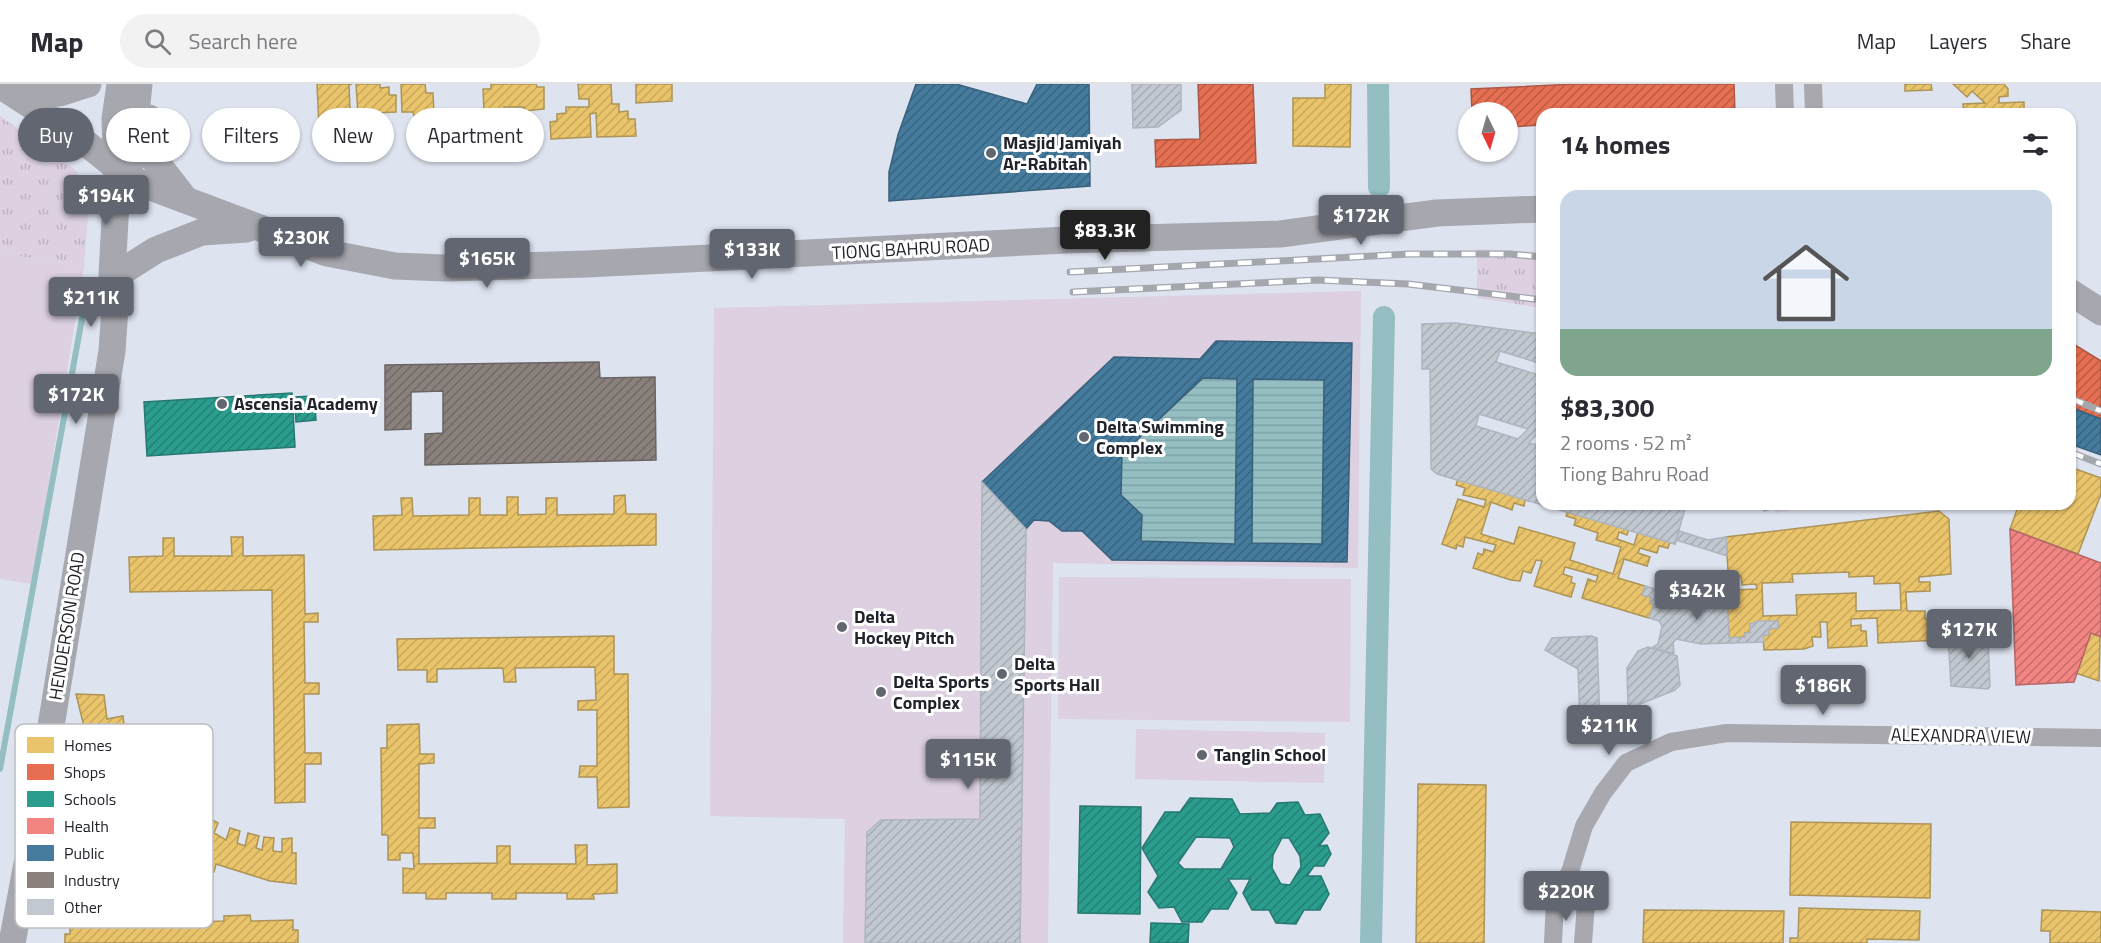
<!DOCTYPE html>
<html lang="en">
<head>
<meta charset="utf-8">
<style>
	body { margin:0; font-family:"Titillium Web",sans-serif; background:#f2f2f3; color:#2b2b33; height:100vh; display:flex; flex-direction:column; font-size:22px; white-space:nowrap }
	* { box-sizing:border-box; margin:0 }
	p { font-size:20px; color:#7c7c81 }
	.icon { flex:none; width:33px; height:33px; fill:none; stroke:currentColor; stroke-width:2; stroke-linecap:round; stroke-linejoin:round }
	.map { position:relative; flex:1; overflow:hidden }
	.side { position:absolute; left:1536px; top:24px; width:540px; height:402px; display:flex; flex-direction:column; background:#fff; border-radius:18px; box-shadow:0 2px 4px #0004 }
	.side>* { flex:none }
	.hud { position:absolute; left:18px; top:24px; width:570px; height:54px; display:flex; gap:12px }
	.needle { width:39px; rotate:175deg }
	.buttons { position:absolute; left:1458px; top:18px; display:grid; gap:12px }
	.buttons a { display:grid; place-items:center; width:60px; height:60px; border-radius:50%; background:#fff; box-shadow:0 2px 4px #0004; font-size:30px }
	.price { position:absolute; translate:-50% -51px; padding:0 14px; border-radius:6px; background:#626670; color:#fff; font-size:20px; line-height:39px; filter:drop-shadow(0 2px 3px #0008) }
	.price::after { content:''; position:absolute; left:50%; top:36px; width:18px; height:14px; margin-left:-9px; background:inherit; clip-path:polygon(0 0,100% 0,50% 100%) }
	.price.on { background:#222; color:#fff }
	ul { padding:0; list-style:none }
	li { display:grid; align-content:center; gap:12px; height:318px; padding:0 24px }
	li span { display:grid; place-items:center; height:186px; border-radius:18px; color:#555 }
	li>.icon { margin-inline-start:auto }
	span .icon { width:108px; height:108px; fill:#fffc; stroke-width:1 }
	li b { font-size:26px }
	h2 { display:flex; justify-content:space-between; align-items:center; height:72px; padding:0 24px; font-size:26px }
	.chip { padding:0 21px; border-radius:27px; background:#fff; box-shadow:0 2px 4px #0004; font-size:21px; line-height:54px }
	.chip.on { background:#626670; color:#fff }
	header { display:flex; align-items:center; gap:36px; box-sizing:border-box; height:84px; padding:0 30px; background:#fff; border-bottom:2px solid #e1e1e2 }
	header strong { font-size:28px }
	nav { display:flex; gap:33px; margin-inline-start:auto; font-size:21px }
	.search { width:420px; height:54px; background:#f2f2f3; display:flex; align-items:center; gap:15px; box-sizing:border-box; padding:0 21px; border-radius:33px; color:#7c7c81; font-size:22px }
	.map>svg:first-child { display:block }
</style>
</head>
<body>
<header>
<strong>Map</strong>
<div class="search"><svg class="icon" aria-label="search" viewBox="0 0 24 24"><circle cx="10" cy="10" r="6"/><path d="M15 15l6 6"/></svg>Search here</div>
<nav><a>Map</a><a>Layers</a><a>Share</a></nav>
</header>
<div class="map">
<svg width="2101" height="859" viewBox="0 0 2101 859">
	<defs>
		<pattern id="grass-tufts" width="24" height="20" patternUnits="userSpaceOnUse" patternTransform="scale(1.5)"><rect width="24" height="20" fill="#dcd0e1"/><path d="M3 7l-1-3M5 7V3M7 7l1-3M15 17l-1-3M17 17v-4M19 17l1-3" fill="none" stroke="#bcb2c1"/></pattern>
		<pattern id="water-rules" width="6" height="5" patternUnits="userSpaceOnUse" patternTransform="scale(1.5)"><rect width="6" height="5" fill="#94bec2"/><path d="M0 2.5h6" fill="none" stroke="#7fa3a7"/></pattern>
		<pattern id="homes-hatch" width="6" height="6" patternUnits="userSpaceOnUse" patternTransform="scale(1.5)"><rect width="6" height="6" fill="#e9c46a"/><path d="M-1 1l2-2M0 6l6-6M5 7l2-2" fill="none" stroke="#c8a85c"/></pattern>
		<pattern id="shops-hatch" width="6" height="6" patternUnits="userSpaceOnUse" patternTransform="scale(1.5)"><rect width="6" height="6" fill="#e76f51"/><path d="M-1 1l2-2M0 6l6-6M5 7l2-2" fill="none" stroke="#bb5b43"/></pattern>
		<pattern id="schools-hatch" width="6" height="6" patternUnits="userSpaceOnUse" patternTransform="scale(1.5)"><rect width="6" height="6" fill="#2a9d8f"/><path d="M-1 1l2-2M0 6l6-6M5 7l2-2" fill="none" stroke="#248075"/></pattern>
		<pattern id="health-hatch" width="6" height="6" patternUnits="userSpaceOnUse" patternTransform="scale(1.5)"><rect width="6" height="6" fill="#f28482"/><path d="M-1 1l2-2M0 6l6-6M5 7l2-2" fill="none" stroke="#c46c6b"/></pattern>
		<pattern id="public-hatch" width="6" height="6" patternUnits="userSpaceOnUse" patternTransform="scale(1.5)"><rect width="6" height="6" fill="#457b9d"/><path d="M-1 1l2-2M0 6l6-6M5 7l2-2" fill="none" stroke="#396480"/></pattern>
		<pattern id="industry-hatch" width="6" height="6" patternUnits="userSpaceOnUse" patternTransform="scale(1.5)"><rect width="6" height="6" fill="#8a817c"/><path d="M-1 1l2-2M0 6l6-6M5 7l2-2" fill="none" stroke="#706966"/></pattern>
		<pattern id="building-hatch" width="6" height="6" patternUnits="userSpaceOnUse" patternTransform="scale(1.5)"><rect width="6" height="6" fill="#c1c8d0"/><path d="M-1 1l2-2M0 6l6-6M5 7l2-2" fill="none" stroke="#a6acb3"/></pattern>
	</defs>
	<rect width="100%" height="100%" fill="#dde3ef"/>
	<g fill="url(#grass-tufts)">
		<path d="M0,32L73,84L90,105L84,183L0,169Z"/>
		<path d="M1477,165L1542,168V224L1477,214Z"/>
		<path d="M1774,420H1835L1776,429Z"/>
	</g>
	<g fill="#dcd0e1">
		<path d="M0,169L84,183L32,500L0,495Z"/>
		<path d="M1361,207L1358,484L1053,479L1048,859H843L845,735L710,732L714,224Z"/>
		<path d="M1059,493L1351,495L1350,638L1058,635Z"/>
		<path d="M1136,645L1325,649L1324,699L1135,695Z"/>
	</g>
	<g fill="url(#water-rules)">
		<path d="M1203,294L1237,295L1235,460L1141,457L1121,411L1122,370Z"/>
		<path d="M1253,295L1324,296L1322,460L1252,459Z"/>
	</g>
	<g fill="url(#homes-hatch)" stroke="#ad9457" stroke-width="1.5" fill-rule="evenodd">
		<path d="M317,0H352L349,1L350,27H344V36H336L337,43L319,44Z"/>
		<path d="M356,0H380V4L389,3V11H396V28L358,30Z"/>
		<path d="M401,0H425L426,9H433L434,31L414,32L413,28H402Z"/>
		<path d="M491,0H536L537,3H544V25L524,27V23H504V28H484L483,5H491Z"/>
		<path d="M578,0H611L612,20H619V28L628,27V35H635L636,52L597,53L596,29L590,30L591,53L551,55L550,38L557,37V30L566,29V23H589V15H579Z"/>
		<path d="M636,0H672V17L636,19Z"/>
		<path d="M1325,0H1351L1350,63L1293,62V14H1325Z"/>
		<path d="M1905,0H1931L1932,6L1905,7Z"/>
		<path d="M1953,0H2004L2008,5V12L1999,13V19L2024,18V26H2015V30L1964,29L1963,20L1985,19L1972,7L1967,13Z"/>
		<path d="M1459,380L1534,403L1529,417L1525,416L1524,422L1514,419L1512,426L1491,418L1481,450L1514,460L1519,443L1575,459L1570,476L1613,490L1621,463L1596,456L1598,449L1574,441L1576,435L1566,432L1570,420H1594L1633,432L1627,451L1619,448L1617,455L1634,461L1642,435L1679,446L1675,460L1670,458L1668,464L1659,462L1657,469L1640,464L1638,469L1650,473L1647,482L1624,475L1618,494L1645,502L1642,511L1651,513L1650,519L1654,520L1649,534L1582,514L1588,495L1596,498L1598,492L1565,483L1563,490L1572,493L1571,498L1575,500L1571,513L1534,502L1542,477L1536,476L1531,489L1523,487L1520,497L1511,496L1473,484L1478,469L1483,471L1484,465L1493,468L1496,461L1465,453L1463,463L1457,461L1456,465L1442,460L1458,415L1484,423L1486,416L1463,411L1465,404L1456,401L1458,395L1454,394Z"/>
		<path d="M2070,383L2101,394V410L2078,470L2010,445L2019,420H2070Z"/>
		<path d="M625,411L626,430H656V461L374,466L373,432L402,431L401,414H412L413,432L469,431V414H480V431H507V413H518V431L546,430V414H557V431L614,430V412Z"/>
		<path d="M1939,427L1949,435L1951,490L1919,493V498H1930V507L1906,508V512L1907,527H1925V535H1935V540H1939L1940,556L1878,559L1877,534L1851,535V542L1861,541V547H1866L1867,562L1828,564L1827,538H1820L1821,553H1812L1813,562L1804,565L1764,566L1763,551H1769L1768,545L1778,544V537L1750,540V549H1745V553L1729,554L1727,515L1733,514L1732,506L1757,505L1756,500L1742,501L1741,492L1732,493L1731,487H1728L1726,453ZM1849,488V493L1874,492V500L1900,499L1901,526L1856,527V509L1796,511L1797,531L1763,532L1762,499L1793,498L1792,490Z"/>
		<path d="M231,453H243V472L304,471L305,530L318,529V538H304L305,599H319V610H304L305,669H321V680H305V718L275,719L272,506L130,508L129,473L163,472V454H174V472H232Z"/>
		<path d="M2045,491L2101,511L2099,597L2070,587L2047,588L2045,543H2060L2064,533L2045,534L2043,497Z"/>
		<path d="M614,552V590H628L629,723L598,724L597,693H579L580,682H597V626H578V617L596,616L595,583L515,584L516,598H504L503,584L437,585V598H427V586H398L397,555Z"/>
		<path d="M76,610L104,611L107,635L123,632L124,640L109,644L114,654L127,648L131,656L119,662L122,668L135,662L140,671L128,678L133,687L145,677L151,685L138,694L157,711L166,703L175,710L167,719L173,725L180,715L188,721L181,731L187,734L193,724L202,729L196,740L203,744L208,733L218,739L214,749L226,756L230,744L240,747L237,759L245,762L248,749L259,752L256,764L262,766L264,753L274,754L273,767L282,768V755L292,754V769H296V800L270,797L216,780L214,788L198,782L202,774L138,730L133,734L121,722L127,717L100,681L88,659Z"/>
		<path d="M419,640L420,670H434V679L419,680V734H435V744H419V780L497,779V762H510V780H576L575,761H587V781L617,780V809L593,810L594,815H567V809H516V815H492V809H446V815H426V809H403V784L414,785L413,769H400V776H388V751H382L381,664H387V641Z"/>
		<path d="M1418,700L1486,701L1484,859H1416Z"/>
		<path d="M1791,738L1931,740L1930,814L1790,811Z"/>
		<path d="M1799,824L1920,827L1919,856L1867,855V859H1790V854H1798Z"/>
		<path d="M1644,826L1784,827L1783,859H1643Z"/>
		<path d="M2042,826L2101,828V859H2050V847H2041Z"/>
		<path d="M250,831L251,837L293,836V846H298V859H65V850H70V840L110,839V834L140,833V839L224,837V832Z"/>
	</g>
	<g fill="url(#shops-hatch)" stroke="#ab5846" stroke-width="1.5">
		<path d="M1198,0H1253L1256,79L1156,83L1155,56L1200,55Z"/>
		<path d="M1576,0H1734L1735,30H1542V41L1508,43V28H1472L1471,5Z"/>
		<path d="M2070,258L2101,277V335L2070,323Z"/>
	</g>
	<g fill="url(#schools-hatch)" stroke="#277871" stroke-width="1.5" fill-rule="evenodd">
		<path d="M292,309L295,363L147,372L144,318Z"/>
		<path d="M314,312L316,336L296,338L294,313Z"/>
		<path d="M1190,714L1232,715L1240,730L1270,729L1277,719L1298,718L1305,731L1320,730L1329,749L1319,762L1327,761L1331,770L1324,782H1314L1307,792H1321L1329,810L1320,826H1304L1296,840L1276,839L1269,826H1252L1243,809L1250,795H1228L1237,809L1228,825H1211L1202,838H1182L1174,823L1159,824L1148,808L1158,792L1142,764L1165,728H1180ZM1196,753L1230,754L1234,763L1221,785H1184L1178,779ZM1282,754H1289L1300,772L1301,783L1290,801L1281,800L1272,784L1273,771Z"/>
		<path d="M1080,722L1141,723L1140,830L1078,829Z"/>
		<path d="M1151,839L1189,840L1188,859H1150Z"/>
	</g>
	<path fill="url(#health-hatch)" stroke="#b36768" stroke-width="1.5" d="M2010,445L2101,479V553L2091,549L2074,598L2016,601Z"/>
	<g fill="url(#public-hatch)" stroke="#3a617b" stroke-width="1.5" fill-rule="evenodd">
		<path d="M916,0H956L1027,20L1037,0H1089L1090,102L889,117V88L898,51Z"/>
		<path d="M1216,257L1352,259L1347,478L1112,476L1082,447H1062L1049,437L1034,436L1026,445L982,398L1114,273L1200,275ZM1203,294L1237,295L1235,460L1141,457L1142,431L1121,411L1122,370ZM1253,295L1324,296L1322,460L1252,459Z"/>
		<path d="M2070,323L2101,335V371L2070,360Z"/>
	</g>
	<path fill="url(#industry-hatch)" stroke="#6a6564" stroke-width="1.5" d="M599,278L600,294L655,293L656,376L425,381V350L443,349V307L411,308V345L385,346V281Z"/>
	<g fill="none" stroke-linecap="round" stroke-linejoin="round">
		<path stroke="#94bec2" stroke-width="6" d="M0,685L85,218"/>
		<g stroke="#94bec2" stroke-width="22">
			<path d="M1378,0L1379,103"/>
			<path d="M1371,859L1384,233"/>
		</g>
	</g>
	<g fill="url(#building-hatch)" stroke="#aeb5be" stroke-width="1.5" fill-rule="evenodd">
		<path d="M1132,0H1181V26L1158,43L1133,44Z"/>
		<path d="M1455,239L1542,250V280L1500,267L1496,278L1542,292V349L1539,348L1529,359L1542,362V420H1690L1685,425L1675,460L1437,390L1431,385L1430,285H1422V240ZM1479,330L1528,345L1518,355L1476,342Z"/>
		<path d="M982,398L1026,445L1020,859H865L867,748L881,736L980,735Z"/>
		<path d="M1762,420H1774L1775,424L1764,427Z"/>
		<path d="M1679,447L1708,456L1726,453L1727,472L1676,456Z"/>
		<path d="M1645,502L1706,520L1714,515H1727L1729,554L1745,553V549H1750V540L1758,537H1778V544L1768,545L1769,551H1763L1764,558L1701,560L1676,555L1673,559L1674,570L1653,563L1658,560L1662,542L1659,537L1649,534L1654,520L1650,519L1651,513L1642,511Z"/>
		<path d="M1954,544L1988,553L1990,602L1988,605L1951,602L1948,552Z"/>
		<path d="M1591,552L1597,554L1600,640H1580L1578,585L1545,566L1552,554Z"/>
		<path d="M1648,563L1677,572L1680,601L1675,606L1628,625L1627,584L1638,567Z"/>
	</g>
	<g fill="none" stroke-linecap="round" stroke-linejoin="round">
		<g stroke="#a8a8ae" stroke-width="18">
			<path d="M1784,0L1785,30"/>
			<path d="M1813,0L1814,30"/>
			<path d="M1570,788L1586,820L1583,859"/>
			<path d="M1553,859L1555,817L1570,788L1584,742L1603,709L1626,679L1671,658L1727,649L2101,654"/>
		</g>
		<g stroke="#a7a7af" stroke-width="27">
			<path d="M0,1L73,49L130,94L148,102L327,169L395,182L444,184L587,180L1067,156L1280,150L1437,129L1542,125"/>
			<path d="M7,2L60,9L88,0"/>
			<path d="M149,34L150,70L185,115"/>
			<path d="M131,78L139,0"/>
			<path d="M126,185L156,166L202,148L247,145"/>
			<path d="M2070,208L2101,228"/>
			<path d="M12,859L39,716L112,267L115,224L112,190L117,100L115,35L120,0"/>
		</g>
		<defs>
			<g id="rail">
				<path d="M1070,188L1410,170H1509L1542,173"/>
				<path d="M1073,208L1318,196L1408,200L1542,216"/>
				<path d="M2070,314L2101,327"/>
				<path d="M2070,368L2101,380"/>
			</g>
		</defs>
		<use href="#rail" stroke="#a5a7ae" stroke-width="7"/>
		<use href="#rail" stroke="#fff" stroke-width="4.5" stroke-dasharray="14" stroke-linecap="butt"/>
	</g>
	<g fill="#626670" stroke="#fff" stroke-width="2">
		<circle cx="991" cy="69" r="6"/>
		<circle cx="222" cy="320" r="6"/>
		<circle cx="1084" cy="353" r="6"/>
		<circle cx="842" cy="543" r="6"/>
		<circle cx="1002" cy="590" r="6"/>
		<circle cx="881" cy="608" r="6"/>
		<circle cx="1202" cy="671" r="6"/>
	</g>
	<g text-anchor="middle" stroke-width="6" stroke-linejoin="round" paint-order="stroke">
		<g font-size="18" font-weight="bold" fill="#20232b" stroke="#fff" text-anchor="start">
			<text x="1003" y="65">Masjid Jamiyah<tspan x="1003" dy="21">Ar-Rabitah</tspan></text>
			<text x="234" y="326">Ascensia Academy</text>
			<text x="1096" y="349">Delta Swimming<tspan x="1096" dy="21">Complex</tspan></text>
			<text x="854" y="539">Delta<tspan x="854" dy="21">Hockey Pitch</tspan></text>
			<text x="1014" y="586">Delta<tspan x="1014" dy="21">Sports Hall</tspan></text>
			<text x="893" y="604">Delta Sports<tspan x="893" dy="21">Complex</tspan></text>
			<text x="1214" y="677">Tanglin School</text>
		</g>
		<g font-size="18" fill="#20232b" stroke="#fff">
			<text transform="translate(911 165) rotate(-3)" y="6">TIONG BAHRU ROAD</text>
			<text transform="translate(67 542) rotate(-81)" y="6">HENDERSON ROAD</text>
			<text transform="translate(1961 652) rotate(1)" y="6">ALEXANDRA VIEW</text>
		</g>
	</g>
	<rect x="15" y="640" width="198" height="204" rx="9" fill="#fff" stroke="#bcbdbf" stroke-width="1.5"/>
	<rect x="27" y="653" width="27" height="16" fill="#e9c46a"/>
	<rect x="27" y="680" width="27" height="16" fill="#e76f51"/>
	<rect x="27" y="707" width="27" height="16" fill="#2a9d8f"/>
	<rect x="27" y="734" width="27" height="16" fill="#f28482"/>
	<rect x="27" y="761" width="27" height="16" fill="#457b9d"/>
	<rect x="27" y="788" width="27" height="16" fill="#8a817c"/>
	<rect x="27" y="815" width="27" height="16" fill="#c1c8d0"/>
	<g font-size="16" fill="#20232b">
		<text x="64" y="667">Homes</text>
		<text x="64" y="694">Shops</text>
		<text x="64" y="721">Schools</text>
		<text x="64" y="748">Health</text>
		<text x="64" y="775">Public</text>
		<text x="64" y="802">Industry</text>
		<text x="64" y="829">Other</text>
	</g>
</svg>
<div class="buttons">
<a><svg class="needle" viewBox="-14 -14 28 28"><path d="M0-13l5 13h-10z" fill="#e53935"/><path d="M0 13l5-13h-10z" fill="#7c7c81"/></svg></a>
</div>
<b class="price" style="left:106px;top:142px">$194K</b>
<b class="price" style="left:1361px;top:162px">$172K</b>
<b class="price on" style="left:1105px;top:177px">$83.3K</b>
<b class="price" style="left:301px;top:184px">$230K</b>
<b class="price" style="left:752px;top:196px">$133K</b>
<b class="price" style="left:487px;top:205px">$165K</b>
<b class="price" style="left:91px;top:244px">$211K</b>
<b class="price" style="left:76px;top:341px">$172K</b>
<b class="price" style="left:1697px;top:537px">$342K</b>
<b class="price" style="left:1969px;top:576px">$127K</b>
<b class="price" style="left:1823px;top:632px">$186K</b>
<b class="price" style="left:1609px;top:672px">$211K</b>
<b class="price" style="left:968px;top:706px">$115K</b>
<b class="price" style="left:1566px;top:838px">$220K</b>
<div class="hud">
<a class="chip on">Buy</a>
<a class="chip">Rent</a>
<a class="chip">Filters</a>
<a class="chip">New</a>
<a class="chip">Apartment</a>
</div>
<section class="side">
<h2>14 homes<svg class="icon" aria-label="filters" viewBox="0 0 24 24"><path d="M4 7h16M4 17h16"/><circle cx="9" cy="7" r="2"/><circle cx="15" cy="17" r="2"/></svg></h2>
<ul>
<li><span style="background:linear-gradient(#c9d6e8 75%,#7fa58c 0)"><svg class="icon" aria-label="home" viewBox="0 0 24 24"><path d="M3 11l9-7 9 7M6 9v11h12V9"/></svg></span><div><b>$83,300</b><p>2 rooms · 52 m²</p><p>Tiong Bahru Road</p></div></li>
</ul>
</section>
</div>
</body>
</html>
